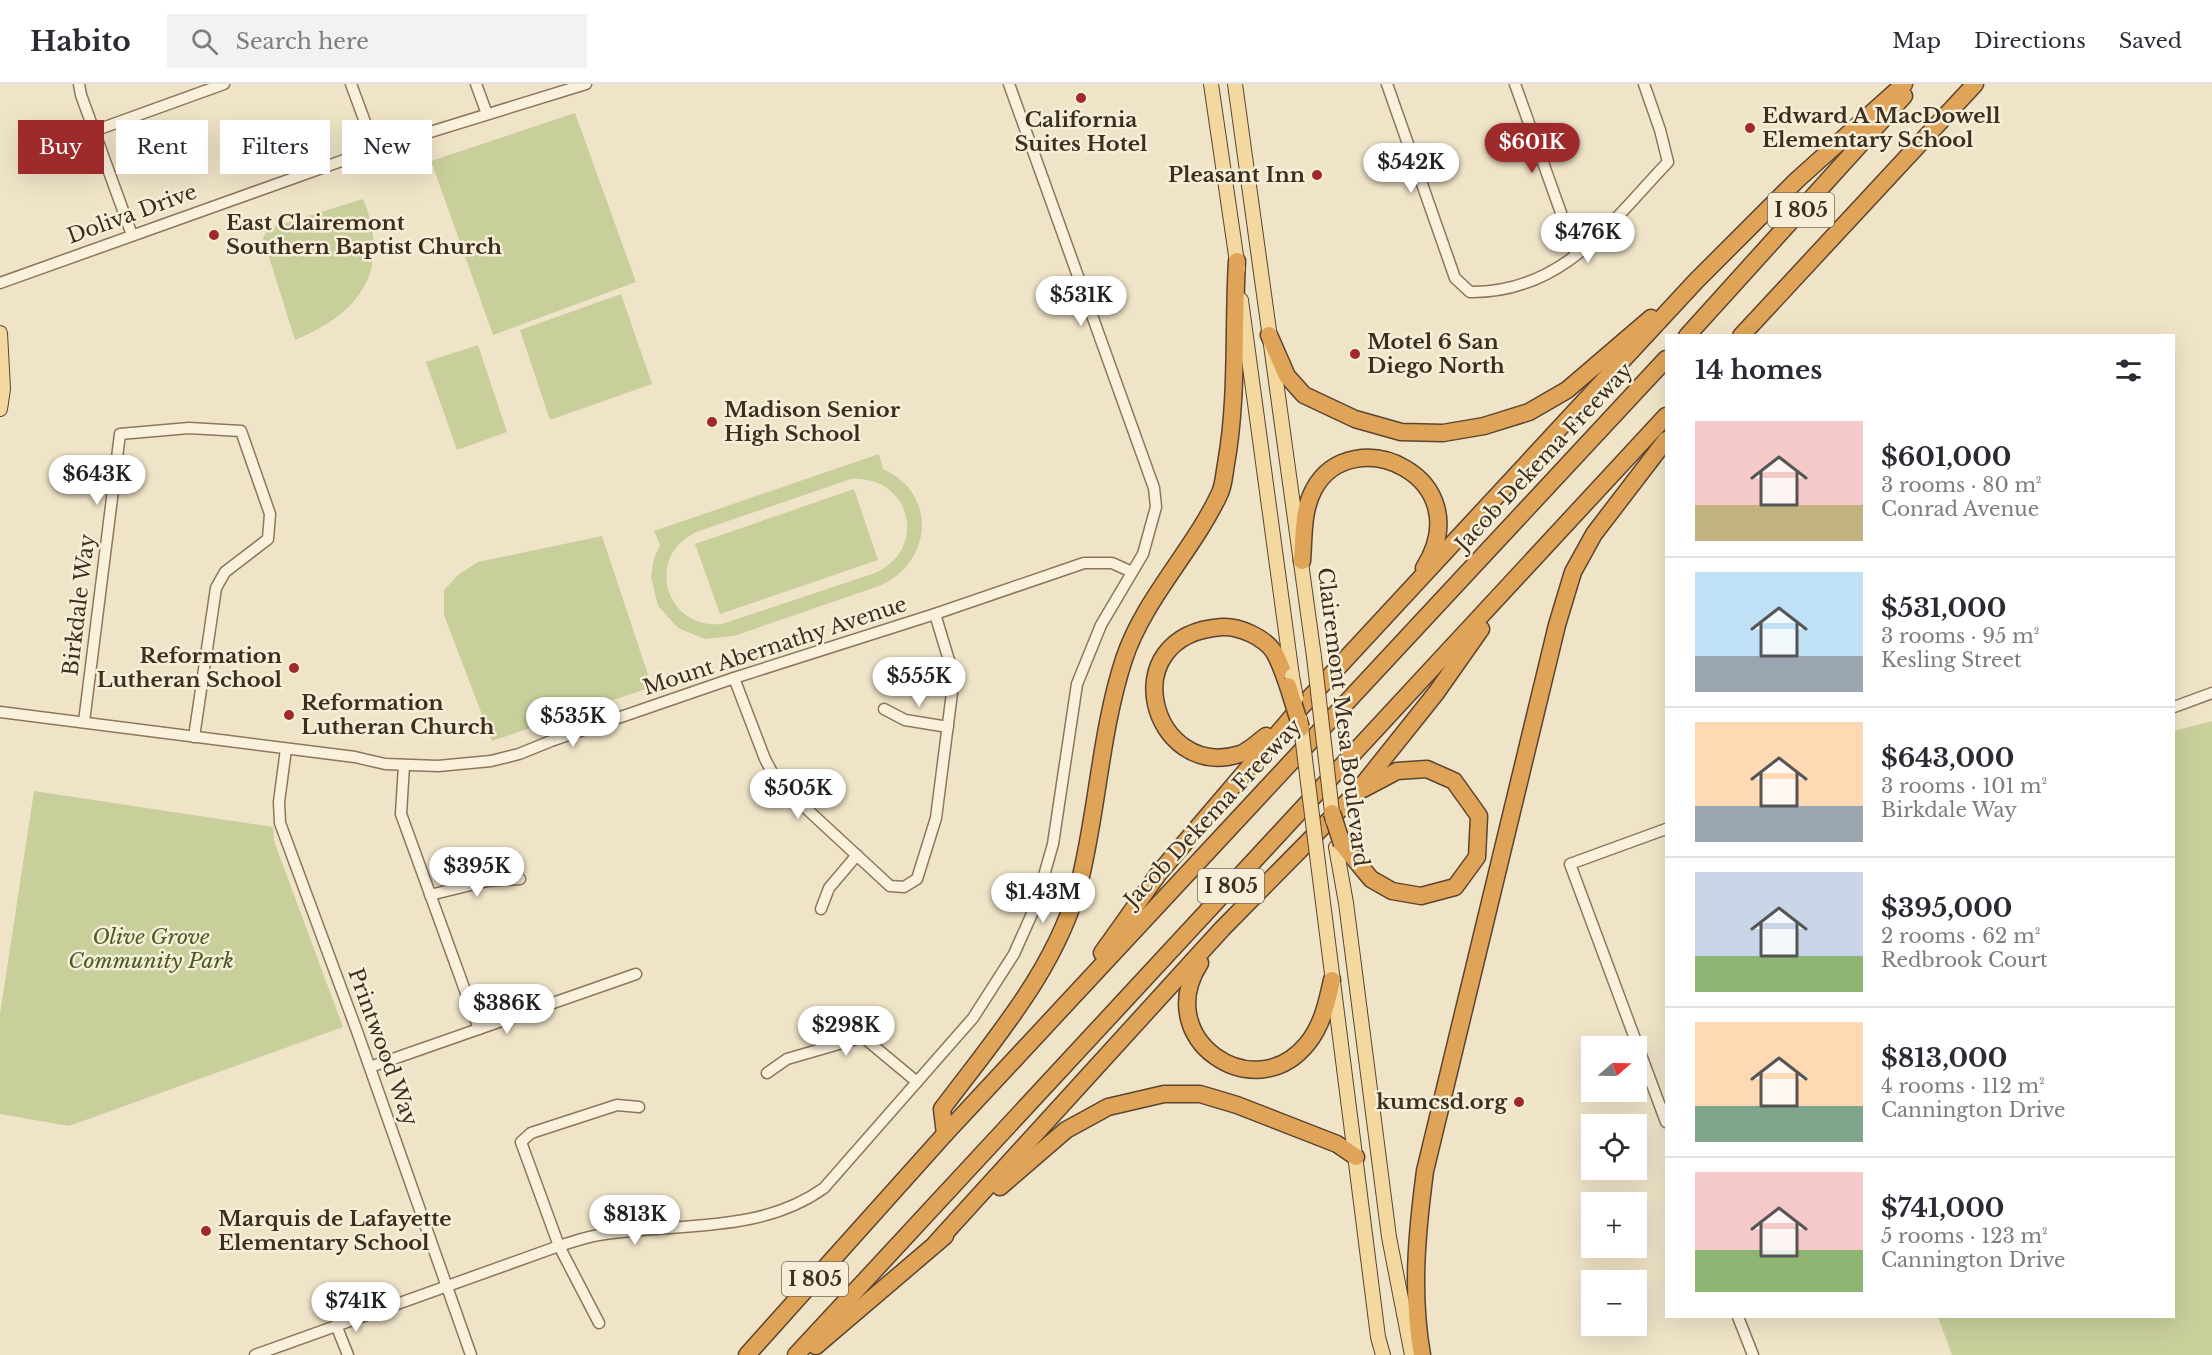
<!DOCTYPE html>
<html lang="en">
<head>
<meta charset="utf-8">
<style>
	body { margin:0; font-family:"Libre Baskerville",serif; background:#f2f2f3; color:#2b2b33; height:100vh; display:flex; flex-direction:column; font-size:22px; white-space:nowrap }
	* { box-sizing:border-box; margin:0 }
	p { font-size:20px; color:#7c7c81 }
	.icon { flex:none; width:33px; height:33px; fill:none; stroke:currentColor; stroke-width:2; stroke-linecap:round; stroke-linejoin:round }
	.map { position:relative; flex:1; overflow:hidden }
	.details { position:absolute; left:1665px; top:250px; width:510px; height:984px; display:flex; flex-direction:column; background:#fff; border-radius:0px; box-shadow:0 6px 24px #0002 }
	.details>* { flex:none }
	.guide { position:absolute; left:18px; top:36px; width:570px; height:54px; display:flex; gap:12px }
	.needle { width:39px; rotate:70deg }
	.buttons { position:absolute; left:1581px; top:952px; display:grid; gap:12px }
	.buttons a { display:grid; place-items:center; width:66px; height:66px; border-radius:0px; background:#fff; box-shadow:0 6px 24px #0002; font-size:30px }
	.price { position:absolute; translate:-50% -51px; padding:0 14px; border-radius:21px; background:#fff; color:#222; font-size:20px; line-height:39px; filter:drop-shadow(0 2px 3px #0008) }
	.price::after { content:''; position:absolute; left:50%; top:36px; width:18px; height:14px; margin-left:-9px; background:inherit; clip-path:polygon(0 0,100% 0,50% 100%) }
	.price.on { background:#9e2a2b; color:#fff }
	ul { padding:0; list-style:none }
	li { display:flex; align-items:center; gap:18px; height:150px; padding:0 30px }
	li+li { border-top:2px solid #e1e1e2 }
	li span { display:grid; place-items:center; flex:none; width:168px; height:120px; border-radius:0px; color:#555 }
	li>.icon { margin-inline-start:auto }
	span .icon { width:72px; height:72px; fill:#fffc; stroke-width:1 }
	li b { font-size:26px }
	h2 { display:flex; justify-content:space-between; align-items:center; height:72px; padding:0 30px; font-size:26px }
	.tag { padding:0 21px; border-radius:0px; background:#fff; box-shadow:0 6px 24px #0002; font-size:21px; line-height:54px }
	.tag.on { background:#9e2a2b; color:#fff }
	header { display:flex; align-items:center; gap:36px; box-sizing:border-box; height:84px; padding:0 30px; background:#fff; border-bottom:2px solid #e1e1e2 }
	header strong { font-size:28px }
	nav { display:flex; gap:33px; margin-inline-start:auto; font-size:21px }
	.search { width:420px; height:54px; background:#f2f2f3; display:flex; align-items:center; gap:15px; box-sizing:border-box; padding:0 21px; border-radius:0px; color:#7c7c81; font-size:22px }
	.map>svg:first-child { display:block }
</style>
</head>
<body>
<header>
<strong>Habito</strong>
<div class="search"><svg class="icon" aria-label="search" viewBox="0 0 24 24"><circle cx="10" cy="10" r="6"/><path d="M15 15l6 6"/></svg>Search here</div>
<nav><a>Map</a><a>Directions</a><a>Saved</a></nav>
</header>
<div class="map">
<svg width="2212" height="1271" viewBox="0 0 2212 1271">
	<rect width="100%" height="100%" fill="#f0e4c8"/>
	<g fill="#c9cf9b" fill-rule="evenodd">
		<path d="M575,29L636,198L493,251L431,77Z"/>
		<path d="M363,115C392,185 361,229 295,256L263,154L269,144Z"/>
		<path d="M621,210L652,300L550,336L520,246Z"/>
		<path d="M478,261L507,348L457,366L426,278Z"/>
		<path d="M879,370L883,385C938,409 933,479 879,502L734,552L705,555L678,544L658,522L651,493L654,474L660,461L654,447ZM851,395C911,391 929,465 875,489L722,540C663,546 644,469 699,447Z"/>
		<path d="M854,405L878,476L720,530L695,460Z"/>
		<path d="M602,452L652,603L492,657L444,531V506L458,491L478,478Z"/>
		<path d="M2212,637V1271H1952L1938,1233H2174V647Z"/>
		<path d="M34,707L273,743L274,757L343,943L69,1042L0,1030V930Z"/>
	</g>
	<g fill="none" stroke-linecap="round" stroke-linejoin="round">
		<defs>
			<g id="minor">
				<path d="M79,0L81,11L132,151"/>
				<path d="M351,0L375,65"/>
				<path d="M476,0L487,30"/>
				<path d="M1387,0L1455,194L1470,208C1563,209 1610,139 1668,78L1660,46L1644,0"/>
				<path d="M1515,0L1576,171"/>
				<path d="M94,47L224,0"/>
				<path d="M0,199L375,65L586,0"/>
				<path d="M734,594L765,675L773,690L784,704L890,802L904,803L917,795L936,734L954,593L935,530"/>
				<path d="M2174,623L2212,609"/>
				<path d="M884,625L905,636L948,643"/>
				<path d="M0,628L355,673L385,680L438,682L491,677L519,670L551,657L734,594L935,530L1084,479H1112L1132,488"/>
				<path d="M84,638L120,350L189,344L241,347L270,430L268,455L225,488L216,504L194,653"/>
				<path d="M286,665L279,718L280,739L358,950L471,1271"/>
				<path d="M404,681L401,730L479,945"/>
				<path d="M1666,745L1570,780L1666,1038"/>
				<path d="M430,811L487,797L520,795"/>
				<path d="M821,825L829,804L857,771"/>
				<path d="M370,983L636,890"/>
				<path d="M767,989L787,975L863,953L917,998"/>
				<path d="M1738,1233L1753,1271"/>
				<path d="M599,1239L559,1162L521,1058L531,1049L617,1021L639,1023"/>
				<path d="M336,1241L348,1271"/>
				<path d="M255,1271L559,1162C572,1158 586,1153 599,1151C674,1138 759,1151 824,1104L973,934L1014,870L1035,823L1053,760L1077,600L1101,541L1143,470L1156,423L1154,404L1009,0"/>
			</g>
			<g id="major">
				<path d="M1211,0L1238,185"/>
				<path d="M1235,0L1314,573"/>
				<path d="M1241,216L1292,592"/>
				<path d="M0,249L3,305L0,325"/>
				<path d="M1336,763L1346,819L1389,1153L1412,1271"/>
				<path d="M1318,779L1378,1253L1383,1271"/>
			</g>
			<g id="highway">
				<path d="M1269,251L1287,292L1304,311L1355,335L1401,348L1443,349L1484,342L1529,328L1567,306L1651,234"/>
				<path d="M1687,252L1904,12"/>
				<path d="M1741,252L1975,0"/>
				<path d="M1302,477C1304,453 1302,427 1314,405C1352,335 1481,393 1424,484"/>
				<path d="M1266,652C1258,658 1249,667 1240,670C1152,698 1110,551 1222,543C1239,542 1264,553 1274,568C1280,578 1284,591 1288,602"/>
				<path d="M1342,760L1371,795L1392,807L1421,812L1455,803L1477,773L1479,732L1454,697L1427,685L1397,687L1363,705"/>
				<path d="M1102,869L1159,789L1291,634L1696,197L1797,96L1904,0"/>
				<path d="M1200,879C1151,955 1254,1025 1307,960C1322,942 1327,919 1332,896"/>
				<path d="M945,1050L942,1025C996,953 1059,882 1081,792C1098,720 1101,646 1124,575C1144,515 1192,468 1219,411C1224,402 1224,390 1226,380C1238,313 1233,244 1237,177"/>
				<path d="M1000,1103L1066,1046L1108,1023L1164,1010H1200L1237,1021L1337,1060L1356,1073"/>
				<path d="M936,1159L1222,845L1357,708L1436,609L1481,545"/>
				<path d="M816,1262L945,1152"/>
				<path d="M747,1271L945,1050L1666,275"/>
				<path d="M796,1271L1666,332"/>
				<path d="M1422,1271C1411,1209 1417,1148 1425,1087L1557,541L1573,488L1594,450L1666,356"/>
			</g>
		</defs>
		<use href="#minor" stroke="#8d765c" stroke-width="13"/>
		<use href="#major" stroke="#5b4430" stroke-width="16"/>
		<use href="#highway" stroke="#5b4430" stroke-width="19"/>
		<use href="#minor" stroke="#faf1dc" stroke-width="10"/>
		<use href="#major" stroke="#f3d9a0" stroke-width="14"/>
		<use href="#highway" stroke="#e0a458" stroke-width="16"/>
		<defs>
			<g id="major-bridge">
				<path d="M1314,573L1333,737"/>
				<path d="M1292,592L1296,614"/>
				<path d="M1300,635L1318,779"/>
			</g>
			<g id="highway-bridge">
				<path d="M1288,602L1301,644"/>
				<path d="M1332,729L1342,760"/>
			</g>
		</defs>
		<use href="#major-bridge" stroke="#5b4430" stroke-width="16" stroke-linecap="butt"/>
		<use href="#highway-bridge" stroke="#5b4430" stroke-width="19" stroke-linecap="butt"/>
		<use href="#major-bridge" stroke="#f3d9a0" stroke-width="14"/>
		<use href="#highway-bridge" stroke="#e0a458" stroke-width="16"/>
	</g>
	<g fill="#9e2a2b" stroke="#f7eed8" stroke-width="2">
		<circle cx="1081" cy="14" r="6"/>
		<circle cx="1750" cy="44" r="6"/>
		<circle cx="1317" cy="91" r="6"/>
		<circle cx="214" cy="151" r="6"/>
		<circle cx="1355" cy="270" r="6"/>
		<circle cx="712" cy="338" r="6"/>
		<circle cx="294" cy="584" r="6"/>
		<circle cx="289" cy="631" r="6"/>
		<circle cx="1519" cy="1018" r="6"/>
		<circle cx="206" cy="1147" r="6"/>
	</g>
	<g text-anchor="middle" stroke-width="5" stroke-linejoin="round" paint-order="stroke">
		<g fill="#f7eed8" stroke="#756857" stroke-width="1.5">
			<rect x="1768" y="109" width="66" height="34" rx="4.5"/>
			<rect x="1198" y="785" width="66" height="34" rx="4.5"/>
			<rect x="782" y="1178" width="66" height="34" rx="4.5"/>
		</g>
		<g font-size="20" font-weight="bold" fill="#3d2e20">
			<text x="1801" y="133">I 805</text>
			<text x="1231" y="809">I 805</text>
			<text x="815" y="1202">I 805</text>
		</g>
		<g font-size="21" font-weight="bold" fill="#3d2e20" stroke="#f7eed8" text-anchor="start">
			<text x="1762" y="39">Edward A MacDowell<tspan x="1762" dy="24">Elementary School</tspan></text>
			<text x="1081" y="43" text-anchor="middle">California<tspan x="1081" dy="24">Suites Hotel</tspan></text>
			<text x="1305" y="98" text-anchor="end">Pleasant Inn</text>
			<text x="226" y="146">East Clairemont<tspan x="226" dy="24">Southern Baptist Church</tspan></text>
			<text x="1367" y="265">Motel 6 San<tspan x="1367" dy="24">Diego North</tspan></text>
			<text x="724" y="333">Madison Senior<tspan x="724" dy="24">High School</tspan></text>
			<text x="282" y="579" text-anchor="end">Reformation<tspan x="282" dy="24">Lutheran School</tspan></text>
			<text x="301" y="626">Reformation<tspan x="301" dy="24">Lutheran Church</tspan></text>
			<text x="1507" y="1025" text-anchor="end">kumcsd.org</text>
			<text x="218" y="1142">Marquis de Lafayette<tspan x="218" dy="24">Elementary School</tspan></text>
		</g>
		<g font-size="21" fill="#3d2e20" stroke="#f7eed8">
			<text transform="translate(132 130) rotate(-20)" y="7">Doliva Drive</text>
			<text transform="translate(1544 373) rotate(-47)" y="7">Jacob Dekema Freeway</text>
			<text transform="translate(79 521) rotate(-83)" y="7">Birkdale Way</text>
			<text transform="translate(775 562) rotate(-18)" y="7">Mount Abernathy Avenue</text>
			<text transform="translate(1343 633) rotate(83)" y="7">Clairemont Mesa Boulevard</text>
			<text transform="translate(1213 729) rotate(-47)" y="7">Jacob Dekema Freeway</text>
			<text transform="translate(383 963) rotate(70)" y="7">Printwood Way</text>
		</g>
		<g font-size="21" font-style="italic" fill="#4d5a26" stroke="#f7eed8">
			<text x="151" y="860">Olive Grove<tspan x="151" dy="24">Community Park</tspan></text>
		</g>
	</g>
</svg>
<div class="buttons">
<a><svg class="needle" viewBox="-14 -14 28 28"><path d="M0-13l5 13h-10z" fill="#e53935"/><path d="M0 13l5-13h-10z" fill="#7c7c81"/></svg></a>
<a><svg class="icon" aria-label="locate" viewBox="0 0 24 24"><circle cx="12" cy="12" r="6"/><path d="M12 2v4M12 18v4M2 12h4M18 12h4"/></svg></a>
<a>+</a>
<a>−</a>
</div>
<b class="price on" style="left:1532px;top:90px">$601K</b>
<b class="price" style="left:1411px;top:110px">$542K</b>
<b class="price" style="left:1588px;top:180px">$476K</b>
<b class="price" style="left:1081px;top:243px">$531K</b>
<b class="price" style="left:97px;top:422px">$643K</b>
<b class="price" style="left:919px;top:624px">$555K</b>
<b class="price" style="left:573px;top:664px">$535K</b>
<b class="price" style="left:798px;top:736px">$505K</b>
<b class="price" style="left:477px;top:814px">$395K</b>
<b class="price" style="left:1043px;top:840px">$1.43M</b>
<b class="price" style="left:507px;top:951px">$386K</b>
<b class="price" style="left:846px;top:973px">$298K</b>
<b class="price" style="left:635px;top:1162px">$813K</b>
<b class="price" style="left:356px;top:1249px">$741K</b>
<div class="guide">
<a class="tag on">Buy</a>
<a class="tag">Rent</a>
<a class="tag">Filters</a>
<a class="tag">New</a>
</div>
<section class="details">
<h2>14 homes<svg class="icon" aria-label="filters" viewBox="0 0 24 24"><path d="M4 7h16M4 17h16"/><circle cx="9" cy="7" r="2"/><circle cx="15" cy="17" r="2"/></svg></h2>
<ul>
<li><span style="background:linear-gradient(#f6c9c9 70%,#c2b280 0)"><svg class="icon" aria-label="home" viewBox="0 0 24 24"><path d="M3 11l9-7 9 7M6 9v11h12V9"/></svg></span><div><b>$601,000</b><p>3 rooms · 80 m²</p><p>Conrad Avenue</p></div></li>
<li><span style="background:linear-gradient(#bfe0f5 70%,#9aa5b1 0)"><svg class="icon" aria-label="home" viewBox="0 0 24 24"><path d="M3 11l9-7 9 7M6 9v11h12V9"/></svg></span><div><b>$531,000</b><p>3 rooms · 95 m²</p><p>Kesling Street</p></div></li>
<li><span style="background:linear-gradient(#ffd9b3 70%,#9aa5b1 0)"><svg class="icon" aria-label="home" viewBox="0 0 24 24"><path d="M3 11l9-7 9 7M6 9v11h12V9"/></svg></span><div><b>$643,000</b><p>3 rooms · 101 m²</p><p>Birkdale Way</p></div></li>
<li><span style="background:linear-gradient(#c9d6e8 70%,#8fb573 0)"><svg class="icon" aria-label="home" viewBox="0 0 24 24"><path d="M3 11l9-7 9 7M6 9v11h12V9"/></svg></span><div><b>$395,000</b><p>2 rooms · 62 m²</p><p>Redbrook Court</p></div></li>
<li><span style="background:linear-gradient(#ffd9b3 70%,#7fa58c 0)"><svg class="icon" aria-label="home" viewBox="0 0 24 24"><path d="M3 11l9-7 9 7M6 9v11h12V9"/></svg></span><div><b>$813,000</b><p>4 rooms · 112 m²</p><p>Cannington Drive</p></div></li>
<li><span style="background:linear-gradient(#f6c9c9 65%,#8fb573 0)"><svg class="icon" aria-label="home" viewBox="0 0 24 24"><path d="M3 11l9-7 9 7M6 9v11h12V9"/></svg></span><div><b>$741,000</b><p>5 rooms · 123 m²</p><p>Cannington Drive</p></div></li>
</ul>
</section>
</div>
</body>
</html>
